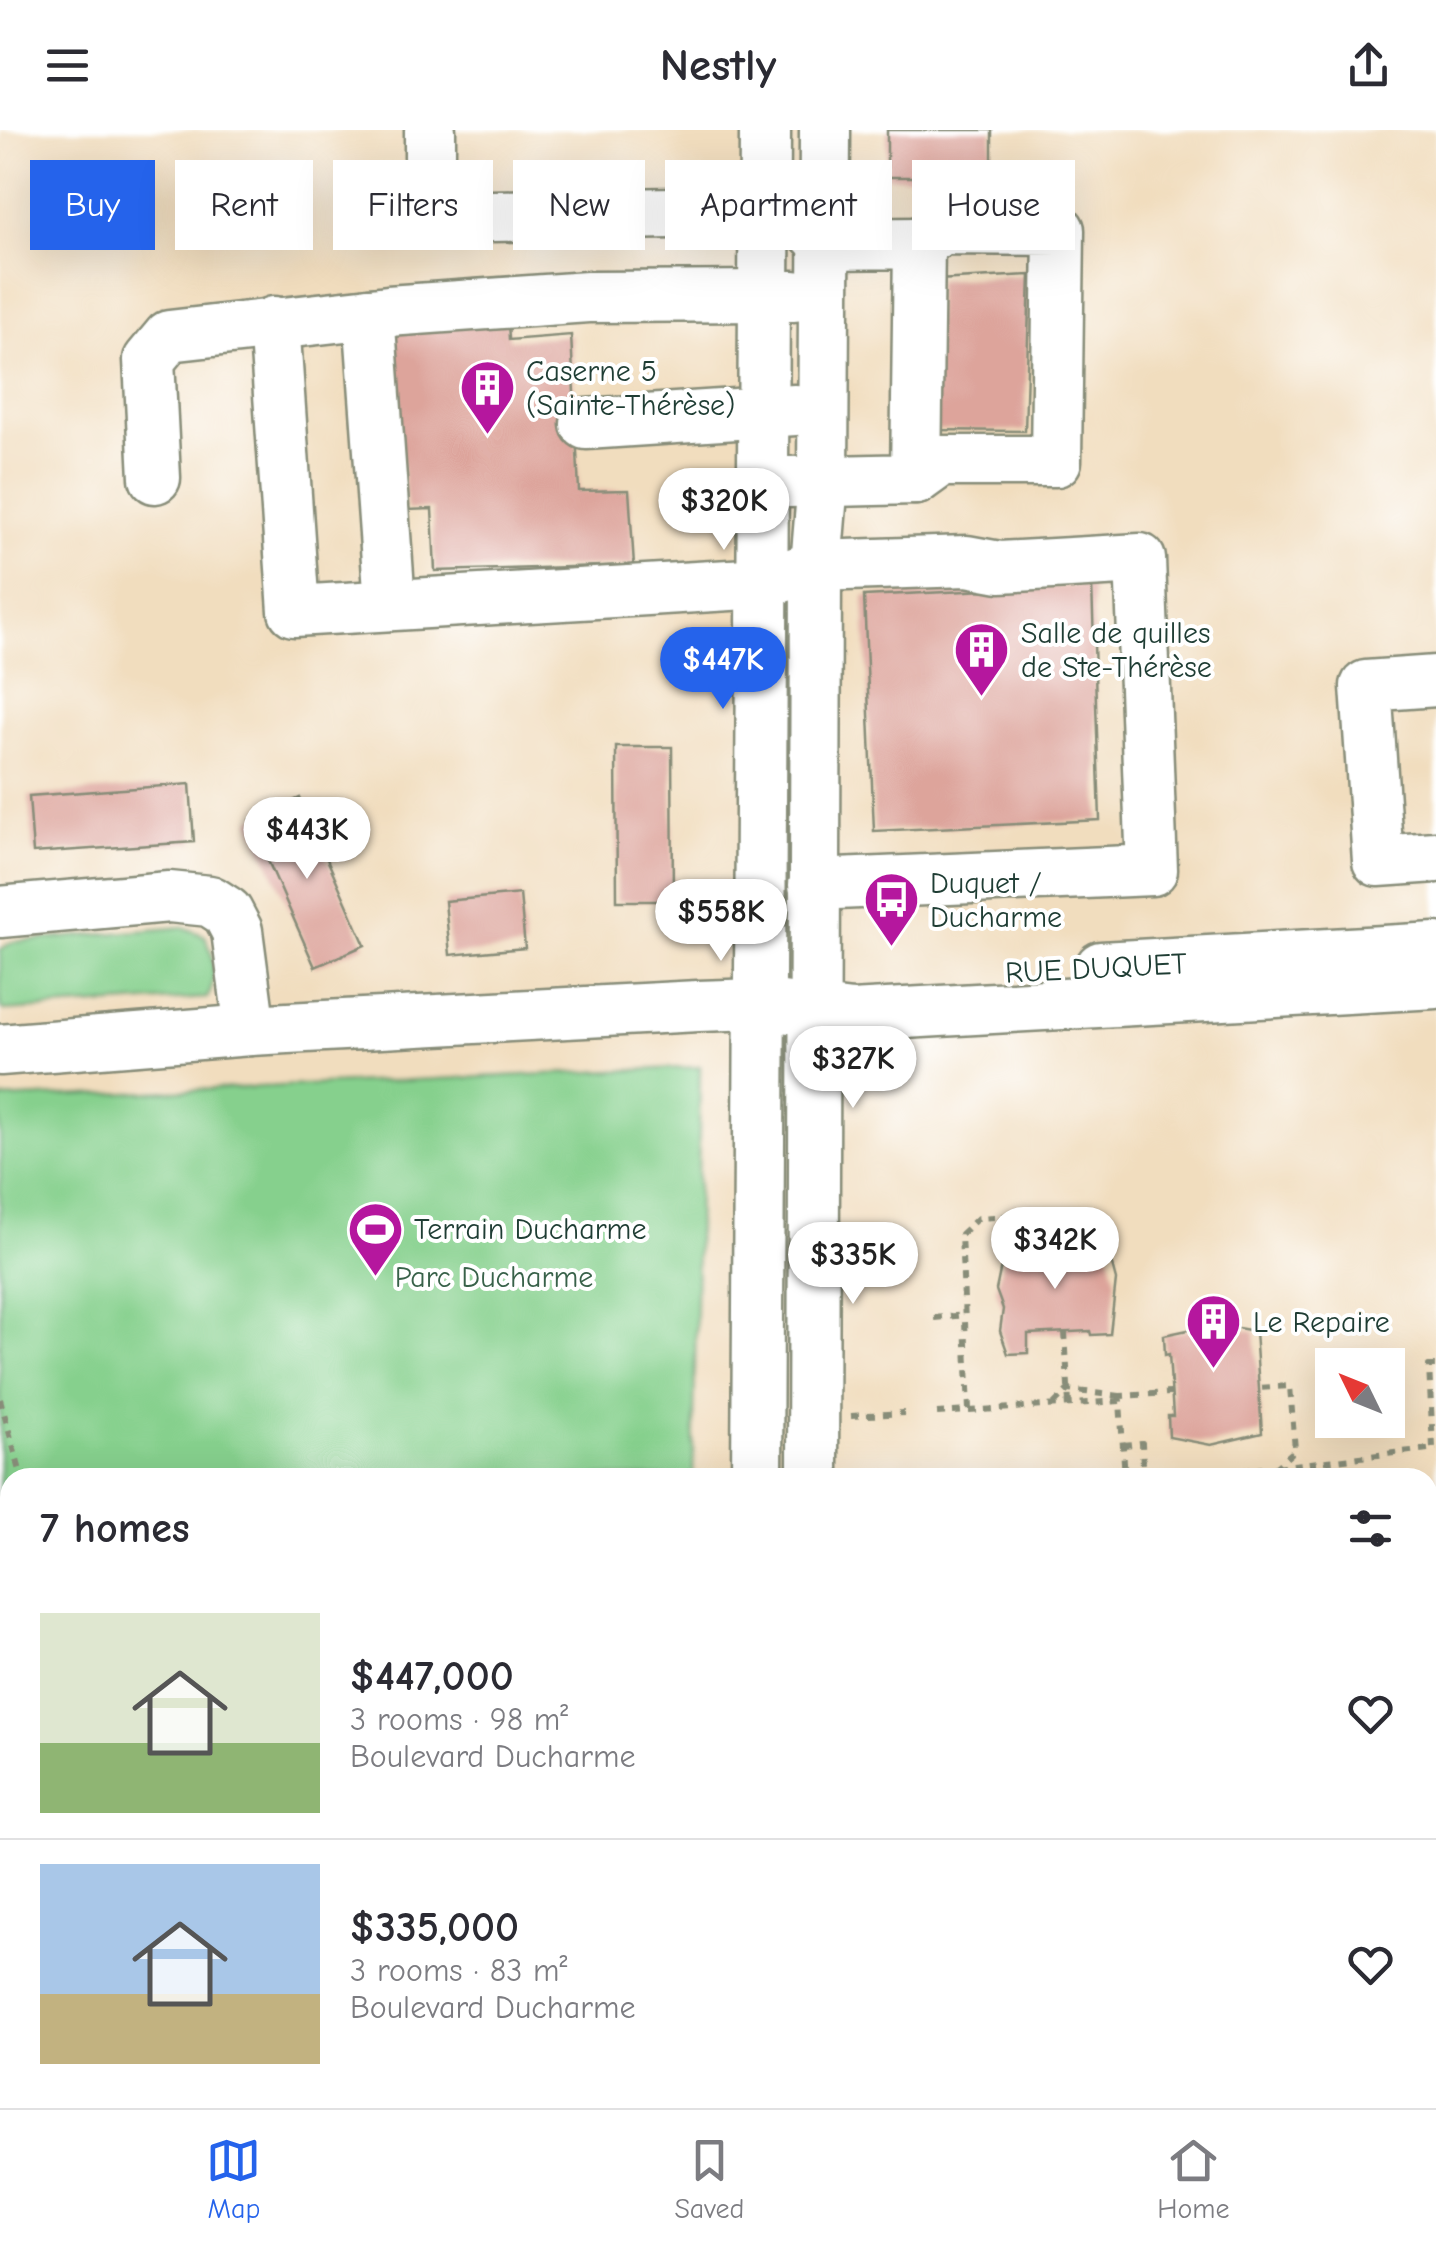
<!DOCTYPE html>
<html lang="en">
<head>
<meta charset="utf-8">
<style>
	body { margin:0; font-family:"Comic Neue",sans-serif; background:#f7f7f7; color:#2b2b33; height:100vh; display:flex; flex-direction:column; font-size:38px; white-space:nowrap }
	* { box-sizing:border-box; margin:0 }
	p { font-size:32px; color:#7c7c81 }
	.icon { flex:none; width:55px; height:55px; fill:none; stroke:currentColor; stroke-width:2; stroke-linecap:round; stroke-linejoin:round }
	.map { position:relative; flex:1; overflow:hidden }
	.panel { position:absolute; left:0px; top:1338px; width:1438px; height:642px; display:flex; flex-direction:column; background:#fff; border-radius:30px 30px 0 0; box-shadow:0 10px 40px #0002 }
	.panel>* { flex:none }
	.guide { position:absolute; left:30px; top:30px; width:1378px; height:90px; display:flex; gap:20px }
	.needle { width:65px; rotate:313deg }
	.tools { position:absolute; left:1315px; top:1218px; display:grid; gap:20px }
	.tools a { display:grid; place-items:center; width:90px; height:90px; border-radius:0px; background:#fff; box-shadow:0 10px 40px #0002; font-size:50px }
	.price { position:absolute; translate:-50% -85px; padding:0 22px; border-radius:35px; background:#fff; color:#222; font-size:32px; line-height:65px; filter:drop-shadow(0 2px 5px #0008) }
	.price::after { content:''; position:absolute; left:50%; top:60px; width:30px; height:22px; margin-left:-15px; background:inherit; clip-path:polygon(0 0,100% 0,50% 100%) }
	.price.active { background:#2563eb; color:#fff }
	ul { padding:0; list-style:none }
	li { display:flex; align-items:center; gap:30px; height:250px; padding:0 40px }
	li+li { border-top:2px solid #e1e1e2 }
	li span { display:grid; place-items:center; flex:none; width:280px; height:200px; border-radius:0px; color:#555 }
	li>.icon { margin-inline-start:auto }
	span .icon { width:120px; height:120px; fill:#fffc; stroke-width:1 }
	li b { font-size:42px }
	h2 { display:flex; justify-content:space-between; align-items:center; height:120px; padding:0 40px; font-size:42px }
	.pill { padding:0 35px; border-radius:0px; background:#fff; box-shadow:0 10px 40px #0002; font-size:35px; line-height:90px }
	.pill.active { background:#2563eb; color:#fff }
	header { display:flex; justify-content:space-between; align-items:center; height:130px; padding:0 40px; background:#fff; font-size:45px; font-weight:700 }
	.dock { display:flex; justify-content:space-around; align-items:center; height:140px; border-top:2px solid #e1e1e2; background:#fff; font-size:28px; color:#7c7c81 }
	.dock a { display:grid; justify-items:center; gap:5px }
	.dock .active { color:#2563eb }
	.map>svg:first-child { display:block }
</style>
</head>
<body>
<header><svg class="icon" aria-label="menu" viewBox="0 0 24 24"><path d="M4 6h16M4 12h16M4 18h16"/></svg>Nestly<svg class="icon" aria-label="share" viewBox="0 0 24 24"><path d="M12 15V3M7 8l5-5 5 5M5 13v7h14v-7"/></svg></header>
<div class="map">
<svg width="1436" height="1978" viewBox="0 0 1436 1978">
	<rect width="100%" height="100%" fill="#fff"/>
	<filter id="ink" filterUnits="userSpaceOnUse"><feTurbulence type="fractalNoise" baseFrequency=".01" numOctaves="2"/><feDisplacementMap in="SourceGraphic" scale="20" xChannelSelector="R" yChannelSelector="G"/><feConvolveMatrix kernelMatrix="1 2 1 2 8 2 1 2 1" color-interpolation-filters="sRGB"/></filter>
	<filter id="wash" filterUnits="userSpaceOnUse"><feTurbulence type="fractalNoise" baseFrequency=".0048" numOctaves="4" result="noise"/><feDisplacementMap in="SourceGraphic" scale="40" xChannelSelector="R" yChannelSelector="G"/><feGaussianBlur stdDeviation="2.25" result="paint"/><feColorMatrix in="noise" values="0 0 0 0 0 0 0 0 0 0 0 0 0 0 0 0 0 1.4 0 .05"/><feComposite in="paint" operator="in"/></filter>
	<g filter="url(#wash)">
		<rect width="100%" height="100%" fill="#f1ddbe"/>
		<g fill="#86d08d" stroke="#528660" stroke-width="2.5">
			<path d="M183,797L205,806C214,824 218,850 207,868L4,881L0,877V820L12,812Z"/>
			<path d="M700,937L693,1347L10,1348V1970H683V1978H0V969Z"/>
		</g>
		<g id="blocks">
			<g fill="#dda49b">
				<rect x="887" y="0" width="105" height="47"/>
				<path d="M1030,145L1025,301L932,300L937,150Z"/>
				<path d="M508,191L509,210L571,205L579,361L629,360L634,435L435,441L432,379L407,380L387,193Z"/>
				<path d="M1092,455L1100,690L874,701L864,466Z"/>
				<path d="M616,617H672L673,771H617Z"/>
				<path d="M190,654L194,712L33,723L29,666Z"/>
				<path d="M300,668L365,815L315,837L250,690Z"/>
				<path d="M520,764L525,818L450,825L445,771Z"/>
				<path d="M1106,1112L1116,1150L1110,1204L1091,1205L1090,1201L1028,1204V1223L1008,1224L1000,1201L1003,1179L996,1160L1005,1117Z"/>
				<path d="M1216,1194L1255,1201L1262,1303L1211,1315L1169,1307L1168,1286H1173L1169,1224L1165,1225L1164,1205Z"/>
				<rect x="528" y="1970" width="93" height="8"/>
			</g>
		</g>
	</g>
	<g filter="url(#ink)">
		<use href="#blocks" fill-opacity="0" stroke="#888d79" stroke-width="2.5"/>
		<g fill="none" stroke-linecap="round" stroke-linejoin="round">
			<defs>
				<g id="minor">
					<path d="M430,0V87L734,82L764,90L803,91L825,114L919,113L916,349L789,352"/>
					<path d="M369,183L390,473"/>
					<path d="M274,192L294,481L764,453L816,436L967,431L1000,437L1140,429L1152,740L814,755"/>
					<path d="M586,294L795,280"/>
					<path d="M155,348L149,230L169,206L388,181L588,167L794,166"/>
					<path d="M916,349L941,331H1056L1059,100L943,99L919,113"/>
					<path d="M1436,551L1366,556L1378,731L1436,727"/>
					<path d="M0,782L169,767L210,771L227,782L237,801L250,900"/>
					<path d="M1101,837L1436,818"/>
					<path d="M0,920L250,900L698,876L759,874L851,886L1436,853"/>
					<path d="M757,1348L765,0"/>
					<path d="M813,1348L816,436L823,351L825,0"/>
					<path d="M1428,1733L1436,1732"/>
					<path d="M754,1978V1970"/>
					<path d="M812,1978V1970"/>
				</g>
			</defs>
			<use href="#minor" stroke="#888d79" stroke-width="55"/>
			<g stroke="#888d79" stroke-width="6" stroke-dasharray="8 8" stroke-linecap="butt">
				<path d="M934,1188L965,1185"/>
				<path d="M1065,1202L1069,1274"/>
				<path d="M0,1269L22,1348"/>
				<path d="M1120,1269V1266L1171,1263"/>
				<path d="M1054,1274L1068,1260L1120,1266"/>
				<path d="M969,1280L961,1104L978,1088L1061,1083V1115"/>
				<path d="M937,1283L1120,1271L1125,1348"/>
				<path d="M851,1286L904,1283"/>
				<path d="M1123,1315L1142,1313L1143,1338L1150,1344L1233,1341"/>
				<path d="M1433,1318L1429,1236H1436"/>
				<path d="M1277,1337L1436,1318"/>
				<path d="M1230,1348L1234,1341L1276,1337L1295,1320L1290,1256L1259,1258"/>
				<path d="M0,1499L10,1449"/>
				<path d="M0,1722L10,1723"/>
			</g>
			<use href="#minor" stroke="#fff" stroke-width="50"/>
		</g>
	</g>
	<defs>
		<symbol id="building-pin" viewBox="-11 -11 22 30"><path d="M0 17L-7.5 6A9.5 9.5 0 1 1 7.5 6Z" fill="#b5179e" stroke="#fff"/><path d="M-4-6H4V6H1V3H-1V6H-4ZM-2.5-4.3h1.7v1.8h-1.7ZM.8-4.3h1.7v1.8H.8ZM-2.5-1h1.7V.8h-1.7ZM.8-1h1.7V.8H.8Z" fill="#fff"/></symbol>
		<symbol id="bus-pin" viewBox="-11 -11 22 30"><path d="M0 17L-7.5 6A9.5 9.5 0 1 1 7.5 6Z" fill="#b5179e" stroke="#fff"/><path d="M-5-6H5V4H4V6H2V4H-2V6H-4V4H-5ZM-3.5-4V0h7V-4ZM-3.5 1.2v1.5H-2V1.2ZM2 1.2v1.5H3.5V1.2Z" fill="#fff"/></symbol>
		<symbol id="stadium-pin" viewBox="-11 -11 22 30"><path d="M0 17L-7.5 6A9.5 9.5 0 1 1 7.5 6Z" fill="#b5179e" stroke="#fff"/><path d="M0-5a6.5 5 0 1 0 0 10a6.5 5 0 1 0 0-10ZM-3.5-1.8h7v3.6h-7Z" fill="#fff"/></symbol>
	</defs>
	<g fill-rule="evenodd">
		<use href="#building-pin" x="456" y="226" width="63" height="86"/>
		<use href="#building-pin" x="950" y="488" width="63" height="86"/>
		<use href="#bus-pin" x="860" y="738" width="63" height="86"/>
		<use href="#stadium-pin" x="344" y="1068" width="63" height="86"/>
		<use href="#building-pin" x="1182" y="1160" width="63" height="86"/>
	</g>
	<g text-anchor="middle" stroke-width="8" stroke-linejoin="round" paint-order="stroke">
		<g font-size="30" fill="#1f3d34" stroke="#fff" text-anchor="start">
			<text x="526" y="251">Caserne 5<tspan x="526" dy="34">(Sainte-Thérèse)</tspan></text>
			<text x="1021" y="513">Salle de quilles<tspan x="1021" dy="34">de Ste-Thérèse</tspan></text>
			<text x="930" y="763">Duquet /<tspan x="930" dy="34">Ducharme</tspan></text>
			<text x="414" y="1109">Terrain Ducharme</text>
			<text x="1253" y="1202">Le Repaire</text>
		</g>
		<g font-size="30" fill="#1f3d34" stroke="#fff">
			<text transform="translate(1096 838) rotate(-3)" y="10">RUE DUQUET</text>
		</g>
		<g font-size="30" fill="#39624a" stroke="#fff">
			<text x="494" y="1157">Parc Ducharme</text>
		</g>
	</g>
</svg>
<div class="tools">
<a><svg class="needle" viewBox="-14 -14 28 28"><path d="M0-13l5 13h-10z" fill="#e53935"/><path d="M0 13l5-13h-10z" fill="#7c7c81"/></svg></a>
</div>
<b class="price" style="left:724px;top:423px">$320K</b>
<b class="price active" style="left:723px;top:582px">$447K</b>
<b class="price" style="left:307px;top:752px">$443K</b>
<b class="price" style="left:721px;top:834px">$558K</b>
<b class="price" style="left:853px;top:981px">$327K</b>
<b class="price" style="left:1055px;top:1162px">$342K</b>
<b class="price" style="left:853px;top:1177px">$335K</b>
<div class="guide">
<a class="pill active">Buy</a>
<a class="pill">Rent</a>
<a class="pill">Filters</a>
<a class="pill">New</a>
<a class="pill">Apartment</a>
<a class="pill">House</a>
</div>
<section class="panel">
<h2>7 homes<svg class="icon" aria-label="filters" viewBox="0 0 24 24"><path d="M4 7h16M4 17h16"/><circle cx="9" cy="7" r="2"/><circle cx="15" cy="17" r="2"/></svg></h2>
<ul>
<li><span style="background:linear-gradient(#dfe7d0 65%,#8fb573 0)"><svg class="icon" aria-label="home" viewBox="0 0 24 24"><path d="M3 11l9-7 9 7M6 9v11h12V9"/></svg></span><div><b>$447,000</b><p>3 rooms · 98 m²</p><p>Boulevard Ducharme</p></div><svg class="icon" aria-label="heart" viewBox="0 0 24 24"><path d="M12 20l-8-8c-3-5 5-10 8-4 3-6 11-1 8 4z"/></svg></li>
<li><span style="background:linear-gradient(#a9c7e8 65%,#c2b280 0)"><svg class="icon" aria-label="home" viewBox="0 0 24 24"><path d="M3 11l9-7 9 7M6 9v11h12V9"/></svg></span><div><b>$335,000</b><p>3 rooms · 83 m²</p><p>Boulevard Ducharme</p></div><svg class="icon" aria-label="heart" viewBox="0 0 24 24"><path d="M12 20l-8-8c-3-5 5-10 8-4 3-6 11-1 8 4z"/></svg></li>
</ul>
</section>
</div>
<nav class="dock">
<a class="active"><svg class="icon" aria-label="map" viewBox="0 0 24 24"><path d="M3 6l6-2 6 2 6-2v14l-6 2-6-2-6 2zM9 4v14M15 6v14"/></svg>Map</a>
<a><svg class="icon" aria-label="saved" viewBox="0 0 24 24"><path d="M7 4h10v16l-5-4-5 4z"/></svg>Saved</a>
<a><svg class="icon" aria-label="home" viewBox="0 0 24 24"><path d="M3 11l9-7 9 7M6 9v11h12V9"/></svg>Home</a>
</nav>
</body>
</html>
